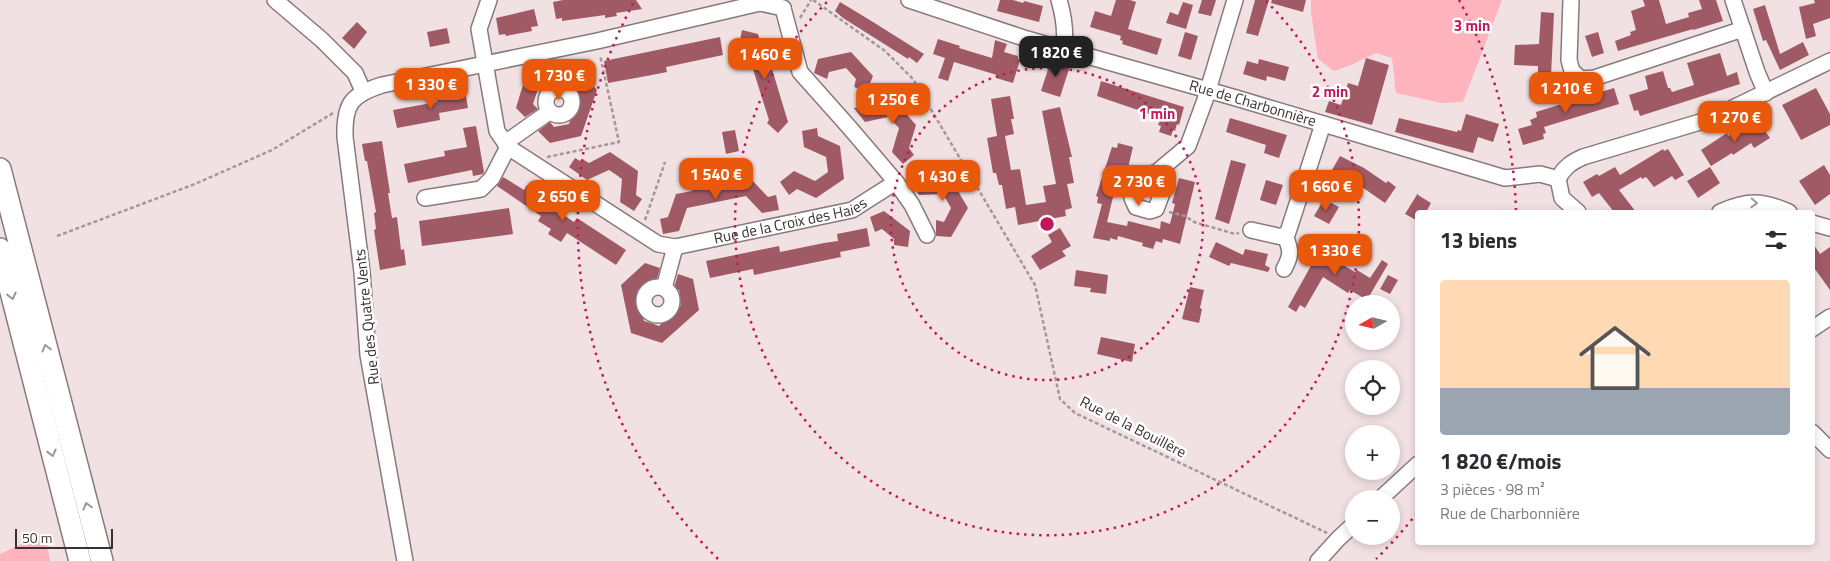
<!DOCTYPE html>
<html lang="fr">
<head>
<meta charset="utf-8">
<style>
	body { margin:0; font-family:"Titillium Web",sans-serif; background:#f2f2f3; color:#2b2b33; height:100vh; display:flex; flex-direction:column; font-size:19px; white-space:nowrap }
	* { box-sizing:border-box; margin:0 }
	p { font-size:16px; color:#7c7c81 }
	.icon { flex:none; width:28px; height:28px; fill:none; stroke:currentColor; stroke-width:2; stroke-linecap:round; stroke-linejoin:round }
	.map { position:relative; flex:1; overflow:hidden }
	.panel { position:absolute; left:1415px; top:210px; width:400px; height:335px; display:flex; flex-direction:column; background:#fff; border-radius:5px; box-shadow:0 2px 8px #0003 }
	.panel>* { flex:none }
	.needle { width:32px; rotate:262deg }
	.buttons { position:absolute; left:1345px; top:295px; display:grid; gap:10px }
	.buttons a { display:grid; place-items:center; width:55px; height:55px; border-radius:50%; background:#fff; box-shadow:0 2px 8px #0003; font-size:25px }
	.scale { position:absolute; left:15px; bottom:12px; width:98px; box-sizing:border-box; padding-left:5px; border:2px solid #373132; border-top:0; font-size:14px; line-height:18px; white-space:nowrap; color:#373132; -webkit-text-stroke:4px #fff; paint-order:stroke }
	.price { position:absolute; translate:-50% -42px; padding:0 11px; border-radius:10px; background:#ea580c; color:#fff; font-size:16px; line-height:32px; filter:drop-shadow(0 1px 2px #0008) }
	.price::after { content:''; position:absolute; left:50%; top:30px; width:15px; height:11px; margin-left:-8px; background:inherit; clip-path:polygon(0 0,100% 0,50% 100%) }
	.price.selected { background:#222; color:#fff }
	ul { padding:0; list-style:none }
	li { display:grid; align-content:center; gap:10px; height:265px; padding:0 25px }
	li+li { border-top:1px solid #e1e1e2 }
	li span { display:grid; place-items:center; height:155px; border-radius:5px; color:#555 }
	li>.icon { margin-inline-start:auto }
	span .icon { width:90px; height:90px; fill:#fffc; stroke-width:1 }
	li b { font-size:21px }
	h2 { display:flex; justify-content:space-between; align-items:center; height:60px; padding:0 25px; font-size:21px }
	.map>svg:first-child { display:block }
</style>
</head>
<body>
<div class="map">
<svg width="1830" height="561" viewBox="0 0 1830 561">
	<rect width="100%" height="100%" fill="#f2e1e3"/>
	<g fill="#feb3bd">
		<path d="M1311,0H1502L1463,102L1441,103L1396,93L1392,58L1376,53L1351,65L1334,71L1318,59L1311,13Z"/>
		<path d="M45,533L50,561H0V554Z"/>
	</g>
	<g fill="#a05a65">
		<path d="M563,0H636L642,9L616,13L617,16L605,18V15L562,21V18L556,19L553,2Z"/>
		<path d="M1000,0H1013L1023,3L1024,1L1043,6L1039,22L997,11Z"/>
		<path d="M1116,0H1130L1136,2L1128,29L1162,39L1157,55L1122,44L1123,41L1120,40L1121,36L1090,27L1095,11L1111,16Z"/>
		<path d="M1202,0H1216L1211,16L1198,13Z"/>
		<path d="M1255,0H1269L1258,36L1246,33Z"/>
		<path d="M1272,0H1306L1303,12L1271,3Z"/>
		<path d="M1643,0H1659L1666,24L1689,17L1688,13L1702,9L1699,0H1716L1723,21L1693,30V29L1618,51L1615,41L1631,35L1630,32L1636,30L1631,11L1645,6Z"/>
		<path d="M1814,0H1830V18L1813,24L1816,36L1806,39L1799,7L1815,3Z"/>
		<path d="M840,2L873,22L924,54L917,63L909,57L908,59L843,18L835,11Z"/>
		<path d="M1183,2L1193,5L1186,29L1166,23L1170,12L1178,15Z"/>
		<path d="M1765,5L1780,54L1803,42L1809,55L1780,70L1766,40L1763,41L1753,9Z"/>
		<path d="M534,9L538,26L531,27L532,31L506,36L505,34L499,35L496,18Z"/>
		<path d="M1541,12L1554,13L1551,76H1538V66L1514,65L1515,45L1539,44Z"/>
		<path d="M357,22L367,32L354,49L342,38Z"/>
		<path d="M447,28L450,43L430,47L427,32Z"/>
		<path d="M742,30L758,34L763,50L766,49L788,122L778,133L767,123L769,120L746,47L739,45Z"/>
		<path d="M1185,32L1198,36L1191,60L1178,56Z"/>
		<path d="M1598,32L1604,53L1592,57L1585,36Z"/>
		<path d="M720,37L723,55L666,67L667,72L652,75L608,83L604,61Z"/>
		<path d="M938,39L960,46L959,48L992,58L995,40L1007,44L1004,52L1018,56V59L1020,60L1013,83L996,78L997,75L954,62L948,81L938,78L945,58L933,54Z"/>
		<path d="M851,52L873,76L867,91L854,87L856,79L846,68L829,72L827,79L814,73L818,59Z"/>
		<path d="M1720,53L1727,76L1737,72L1740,84L1640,116L1638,110L1634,111L1629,95L1648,89L1645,76L1663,71L1668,88H1670L1672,92L1694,85L1687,63Z"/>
		<path d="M1366,58L1389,65L1372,125L1325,112L1329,101L1341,105L1348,83L1358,86Z"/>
		<path d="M1259,59L1289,67L1285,81L1267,76L1266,81L1243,74L1247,61L1258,64Z"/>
		<path d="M1051,60L1070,66L1060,97L1041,91Z"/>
		<path d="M574,65L597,90L581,136L550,143L538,131L550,122L554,127L569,124L579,93L569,82L538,89L533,104L538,109L525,117L516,108L521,91L527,75L547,71L548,74L564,71V67Z"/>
		<path d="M1101,81L1184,107L1179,125L1177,124L1175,131L1173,130L1171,136L1159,132L1161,126L1158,125L1161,118L1097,96Z"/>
		<path d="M1614,88L1619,104L1544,127L1546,133L1543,134L1544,139L1523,145L1518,129L1532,125L1530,120L1537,117L1536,112Z"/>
		<path d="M1816,88L1830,114V125L1801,140L1782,105Z"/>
		<path d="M465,90L468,108L439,113L440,120L397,128L393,110L437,102L436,95Z"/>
		<path d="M1010,96L1014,119H1011L1014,134L1005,136L1011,170L1020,169L1026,205L1046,202L1043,186L1056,184L1042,111L1060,107L1072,157H1069L1074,183L1067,184L1072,208L1065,210L1066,216L1018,225L1015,207L1006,209L1002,185H999L996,173H993L987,138L997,136L991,99Z"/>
		<path d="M894,100L916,125L909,148L914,155L903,164L892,152L899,128L888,117L865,122L854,108Z"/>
		<path d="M1466,114L1499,124L1493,142L1478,137L1473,153L1395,132L1399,118L1457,132L1458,130L1461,131Z"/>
		<path d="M1230,118L1287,135L1279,158L1264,153L1266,145L1226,132Z"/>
		<path d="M1746,124L1750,130L1760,124L1770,138L1754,148L1751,143L1733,155L1732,153L1711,166L1701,150L1727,133L1728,136Z"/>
		<path d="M476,126L484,172L483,174L473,176L472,170L408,183L404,164L445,156L444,151L467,147L463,128Z"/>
		<path d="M817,128L818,136L840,146L844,179L816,198L797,189L789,195L780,182L794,171L815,181L828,172L826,157L804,147L802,131Z"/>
		<path d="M735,130L739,151L726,154L722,132Z"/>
		<path d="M382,141L390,193H388L392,218L397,217L401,250L404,249L406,265L380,270L374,230L376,229L374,213L376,212L367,161H365L362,144Z"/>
		<path d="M1118,143L1133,147L1128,168L1124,167L1122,173L1119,172L1107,222L1127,226L1128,221L1160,229L1161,221L1170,224L1175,204L1172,203L1179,178L1195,182L1180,244L1163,239L1162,243L1156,241L1153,249L1142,246L1143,243L1118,236L1117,240L1110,238V241L1093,238L1102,204L1097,203L1098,197L1096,196L1112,147L1117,148Z"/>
		<path d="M1663,149L1664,151L1668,149L1684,175L1675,180L1672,176L1654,187L1646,177L1642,179L1641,177L1619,190L1636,212H1614L1599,193L1592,197L1583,182L1597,174L1599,176L1615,167L1620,175Z"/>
		<path d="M610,152L638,171L636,195L642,199L634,211L620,202L622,179L615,174L609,170L587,180L569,167L575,158L580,161L582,159L589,163Z"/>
		<path d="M1340,156L1364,168L1386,183L1388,181L1396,187L1385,203L1359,185L1332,170Z"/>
		<path d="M1231,160L1246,164L1229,224L1215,219Z"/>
		<path d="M1824,165L1830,175V194L1815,205L1799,181Z"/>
		<path d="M1710,167L1720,183L1698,198L1687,181Z"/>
		<path d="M923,173L927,180L951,179L968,208L951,237L936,236V220L944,222L951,208L943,194L919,195L910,180Z"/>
		<path d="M503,177L524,190L527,185L552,201L549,205L574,222L577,218L626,250L616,265L567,233L561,242L548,234L551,229L538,221L541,216L497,186Z"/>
		<path d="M735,179V182L751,179L768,197L776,195L779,210L762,213L746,196L687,208L679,231L663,234L660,219L668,217L676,194L692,191L691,187Z"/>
		<path d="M1266,180L1283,185L1276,205L1260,200Z"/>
		<path d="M1418,193V195L1431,203L1426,212H1418V221L1405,214Z"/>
		<path d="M1324,199L1339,207L1329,224L1314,216Z"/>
		<path d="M509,208L513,234L422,246L419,221Z"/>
		<path d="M884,211L910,231L908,247L894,245V239L882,229L875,232L870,217Z"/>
		<path d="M867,228L870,246L840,252L841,257L754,275L753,269L710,278L706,261L779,246L780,252L824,243L838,241L837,234Z"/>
		<path d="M1060,228L1071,246L1062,251L1066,256L1040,270L1031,256L1052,242L1048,235Z"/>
		<path d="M1329,237L1342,244L1333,259L1355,272L1357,270L1370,278L1382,260L1388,264L1367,300L1350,290L1348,293L1323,277L1305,308L1300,305L1296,312L1288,307L1322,246H1323Z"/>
		<path d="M1216,242L1243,255L1245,249L1268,254L1265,265L1270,268L1268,272L1231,263L1229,266L1209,257Z"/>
		<path d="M1812,242L1820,254L1830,247V290L1812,265Z"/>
		<path d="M645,263L660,268L656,282L649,280L637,291L644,321L651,323L659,326L681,305L679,290L674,288L678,274L693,279L699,310L662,343L631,333L621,285Z"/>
		<path d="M1076,270L1108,275L1106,294L1090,292L1091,288L1074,286Z"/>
		<path d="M1388,275L1398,280L1390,294L1380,289Z"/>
		<path d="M1190,287L1204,290L1200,308L1202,309L1199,323L1182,319Z"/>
		<path d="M1101,337L1135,344L1132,362L1097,354Z"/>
	</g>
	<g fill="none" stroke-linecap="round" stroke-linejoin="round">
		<defs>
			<g id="minor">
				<path d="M275,0L322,40L355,73L363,91"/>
				<path id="s1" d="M489,0L479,29L497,131L508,147L658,244L675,247L852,210L896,182L849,127L800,72L783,8"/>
				<path id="s2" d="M909,0L1027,39L1236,98L1505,178L1540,174L1558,179"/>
				<path d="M1059,0C1064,17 1066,31 1064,48"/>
				<path d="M1571,0L1569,60L1572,71L1581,79L1594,78L1743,29"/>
				<path d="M1733,0L1757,72L1766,93"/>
				<circle cx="559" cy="102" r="13"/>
				<path d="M505,143L549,112"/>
				<path d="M1157,172L1162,193L1156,209L1150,211L1136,207L1132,198L1142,177L1157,172L1188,146L1205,100L1235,0"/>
				<path d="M1558,179C1564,167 1572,162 1583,157L1710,119L1830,61"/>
				<path d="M1558,179L1562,198L1578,212"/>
				<path d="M896,182L912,205L927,235"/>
				<path d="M425,198L481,189L492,178L508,147"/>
				<path d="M1720,212C1747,200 1762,200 1789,212"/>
				<path d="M1812,223L1830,228"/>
				<path d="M1251,230L1282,237L1288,232L1323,124"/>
				<path d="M1284,269C1292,254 1291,251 1285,235"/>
				<circle cx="658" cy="301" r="14"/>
				<path d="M664,288L675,247"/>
				<path d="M1812,329L1830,317"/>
				<path d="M1812,432L1830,450"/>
				<path d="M1380,499L1418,464"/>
				<path d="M405,561L368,355L362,272L345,137C344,104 351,95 382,85L597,41L760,3L783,8"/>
				<path d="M1318,561L1338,539L1354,524"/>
			</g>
			<g id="highway">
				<path d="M0,169L102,561"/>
				<path d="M0,249L80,561"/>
			</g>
		</defs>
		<use href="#minor" stroke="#887a7b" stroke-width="18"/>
		<use href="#highway" stroke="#887a7b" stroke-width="24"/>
		<g stroke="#a4989a" stroke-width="2.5" stroke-dasharray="4 2.5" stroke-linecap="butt">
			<path d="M813,0L885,51L913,79L1035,285L1060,399L1075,413L1327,533"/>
			<path d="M800,18L811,0"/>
			<path d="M547,157L619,142L600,55"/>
			<path d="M1169,212L1185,216L1194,222L1235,234L1239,233"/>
			<path d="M645,220L665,162"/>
			<path d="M57,236L195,184L272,150L333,113"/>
		</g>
		<use href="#minor" stroke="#fff" stroke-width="15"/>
		<use href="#highway" stroke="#fff" stroke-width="21"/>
	</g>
	<defs><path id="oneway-chevron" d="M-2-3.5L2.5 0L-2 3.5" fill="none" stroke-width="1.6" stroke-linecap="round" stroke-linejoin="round" transform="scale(1.25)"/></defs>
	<g stroke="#9b9898">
		<use href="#oneway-chevron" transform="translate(1754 203) rotate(3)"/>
		<use href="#oneway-chevron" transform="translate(12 296) rotate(76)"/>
		<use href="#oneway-chevron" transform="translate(46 348) rotate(-105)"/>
		<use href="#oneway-chevron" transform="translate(52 453) rotate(76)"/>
		<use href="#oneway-chevron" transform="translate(87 506) rotate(-105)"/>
	</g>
	<g fill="none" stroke="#c2185b" stroke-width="2.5" stroke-dasharray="2.5 5">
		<circle cx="1047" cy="224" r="156"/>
		<path d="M1266 1A312 312 0 1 1 828 1"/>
		<path d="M1417 513A469 469 0 0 1 1376 559M718 559A469 469 0 0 1 635 0M1459 0A469 469 0 0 1 1516 212"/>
	</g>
	<g text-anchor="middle" stroke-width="5" stroke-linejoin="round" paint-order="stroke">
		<g font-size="15" fill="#373132" stroke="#fff">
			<text dy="5" stroke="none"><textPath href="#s2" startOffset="359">Rue de Charbonnière</textPath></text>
			<text dy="5" stroke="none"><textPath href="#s1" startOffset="468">Rue de la Croix des Haies</textPath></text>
			<text transform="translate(367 317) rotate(-96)" y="5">Rue des Quatre Vents</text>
			<text transform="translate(1133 427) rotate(27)" y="5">Rue de la Bouillère</text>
		</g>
	</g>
	<circle cx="1047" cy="224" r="8" fill="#c2185b" stroke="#fff" stroke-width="2.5"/>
	<g font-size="15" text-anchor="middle" font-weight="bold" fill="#c2185b" stroke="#fff" stroke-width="5" stroke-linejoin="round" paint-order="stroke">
		<text x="1472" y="31">3 min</text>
		<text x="1330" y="97">2 min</text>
		<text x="1157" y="119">1 min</text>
	</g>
</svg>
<div class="buttons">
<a><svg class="needle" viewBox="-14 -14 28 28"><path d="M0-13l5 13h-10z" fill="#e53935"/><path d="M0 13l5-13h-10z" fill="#7c7c81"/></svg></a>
<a><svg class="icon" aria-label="locate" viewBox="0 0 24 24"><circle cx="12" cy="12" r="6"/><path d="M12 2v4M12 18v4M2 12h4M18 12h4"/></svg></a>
<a>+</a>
<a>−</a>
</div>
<div class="scale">50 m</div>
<b class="price selected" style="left:1056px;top:78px">1 820 €</b>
<b class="price" style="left:765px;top:80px">1 460 €</b>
<b class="price" style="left:559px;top:101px">1 730 €</b>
<b class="price" style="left:431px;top:110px">1 330 €</b>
<b class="price" style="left:1566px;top:114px">1 210 €</b>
<b class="price" style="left:893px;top:125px">1 250 €</b>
<b class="price" style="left:1735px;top:143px">1 270 €</b>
<b class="price" style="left:716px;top:200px">1 540 €</b>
<b class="price" style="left:943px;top:202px">1 430 €</b>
<b class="price" style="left:1139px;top:207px">2 730 €</b>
<b class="price" style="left:1326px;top:212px">1 660 €</b>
<b class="price" style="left:563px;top:222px">2 650 €</b>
<b class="price" style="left:1335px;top:276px">1 330 €</b>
<section class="panel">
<h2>13 biens<svg class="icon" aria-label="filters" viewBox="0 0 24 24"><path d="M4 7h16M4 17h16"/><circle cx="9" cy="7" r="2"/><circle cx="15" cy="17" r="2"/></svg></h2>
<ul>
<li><span style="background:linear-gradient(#ffd9b3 70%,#9aa5b1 0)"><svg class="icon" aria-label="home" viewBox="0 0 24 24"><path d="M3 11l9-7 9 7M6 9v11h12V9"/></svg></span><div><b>1 820 €/mois</b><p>3 pièces · 98 m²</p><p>Rue de Charbonnière</p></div></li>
</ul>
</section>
</div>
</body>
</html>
